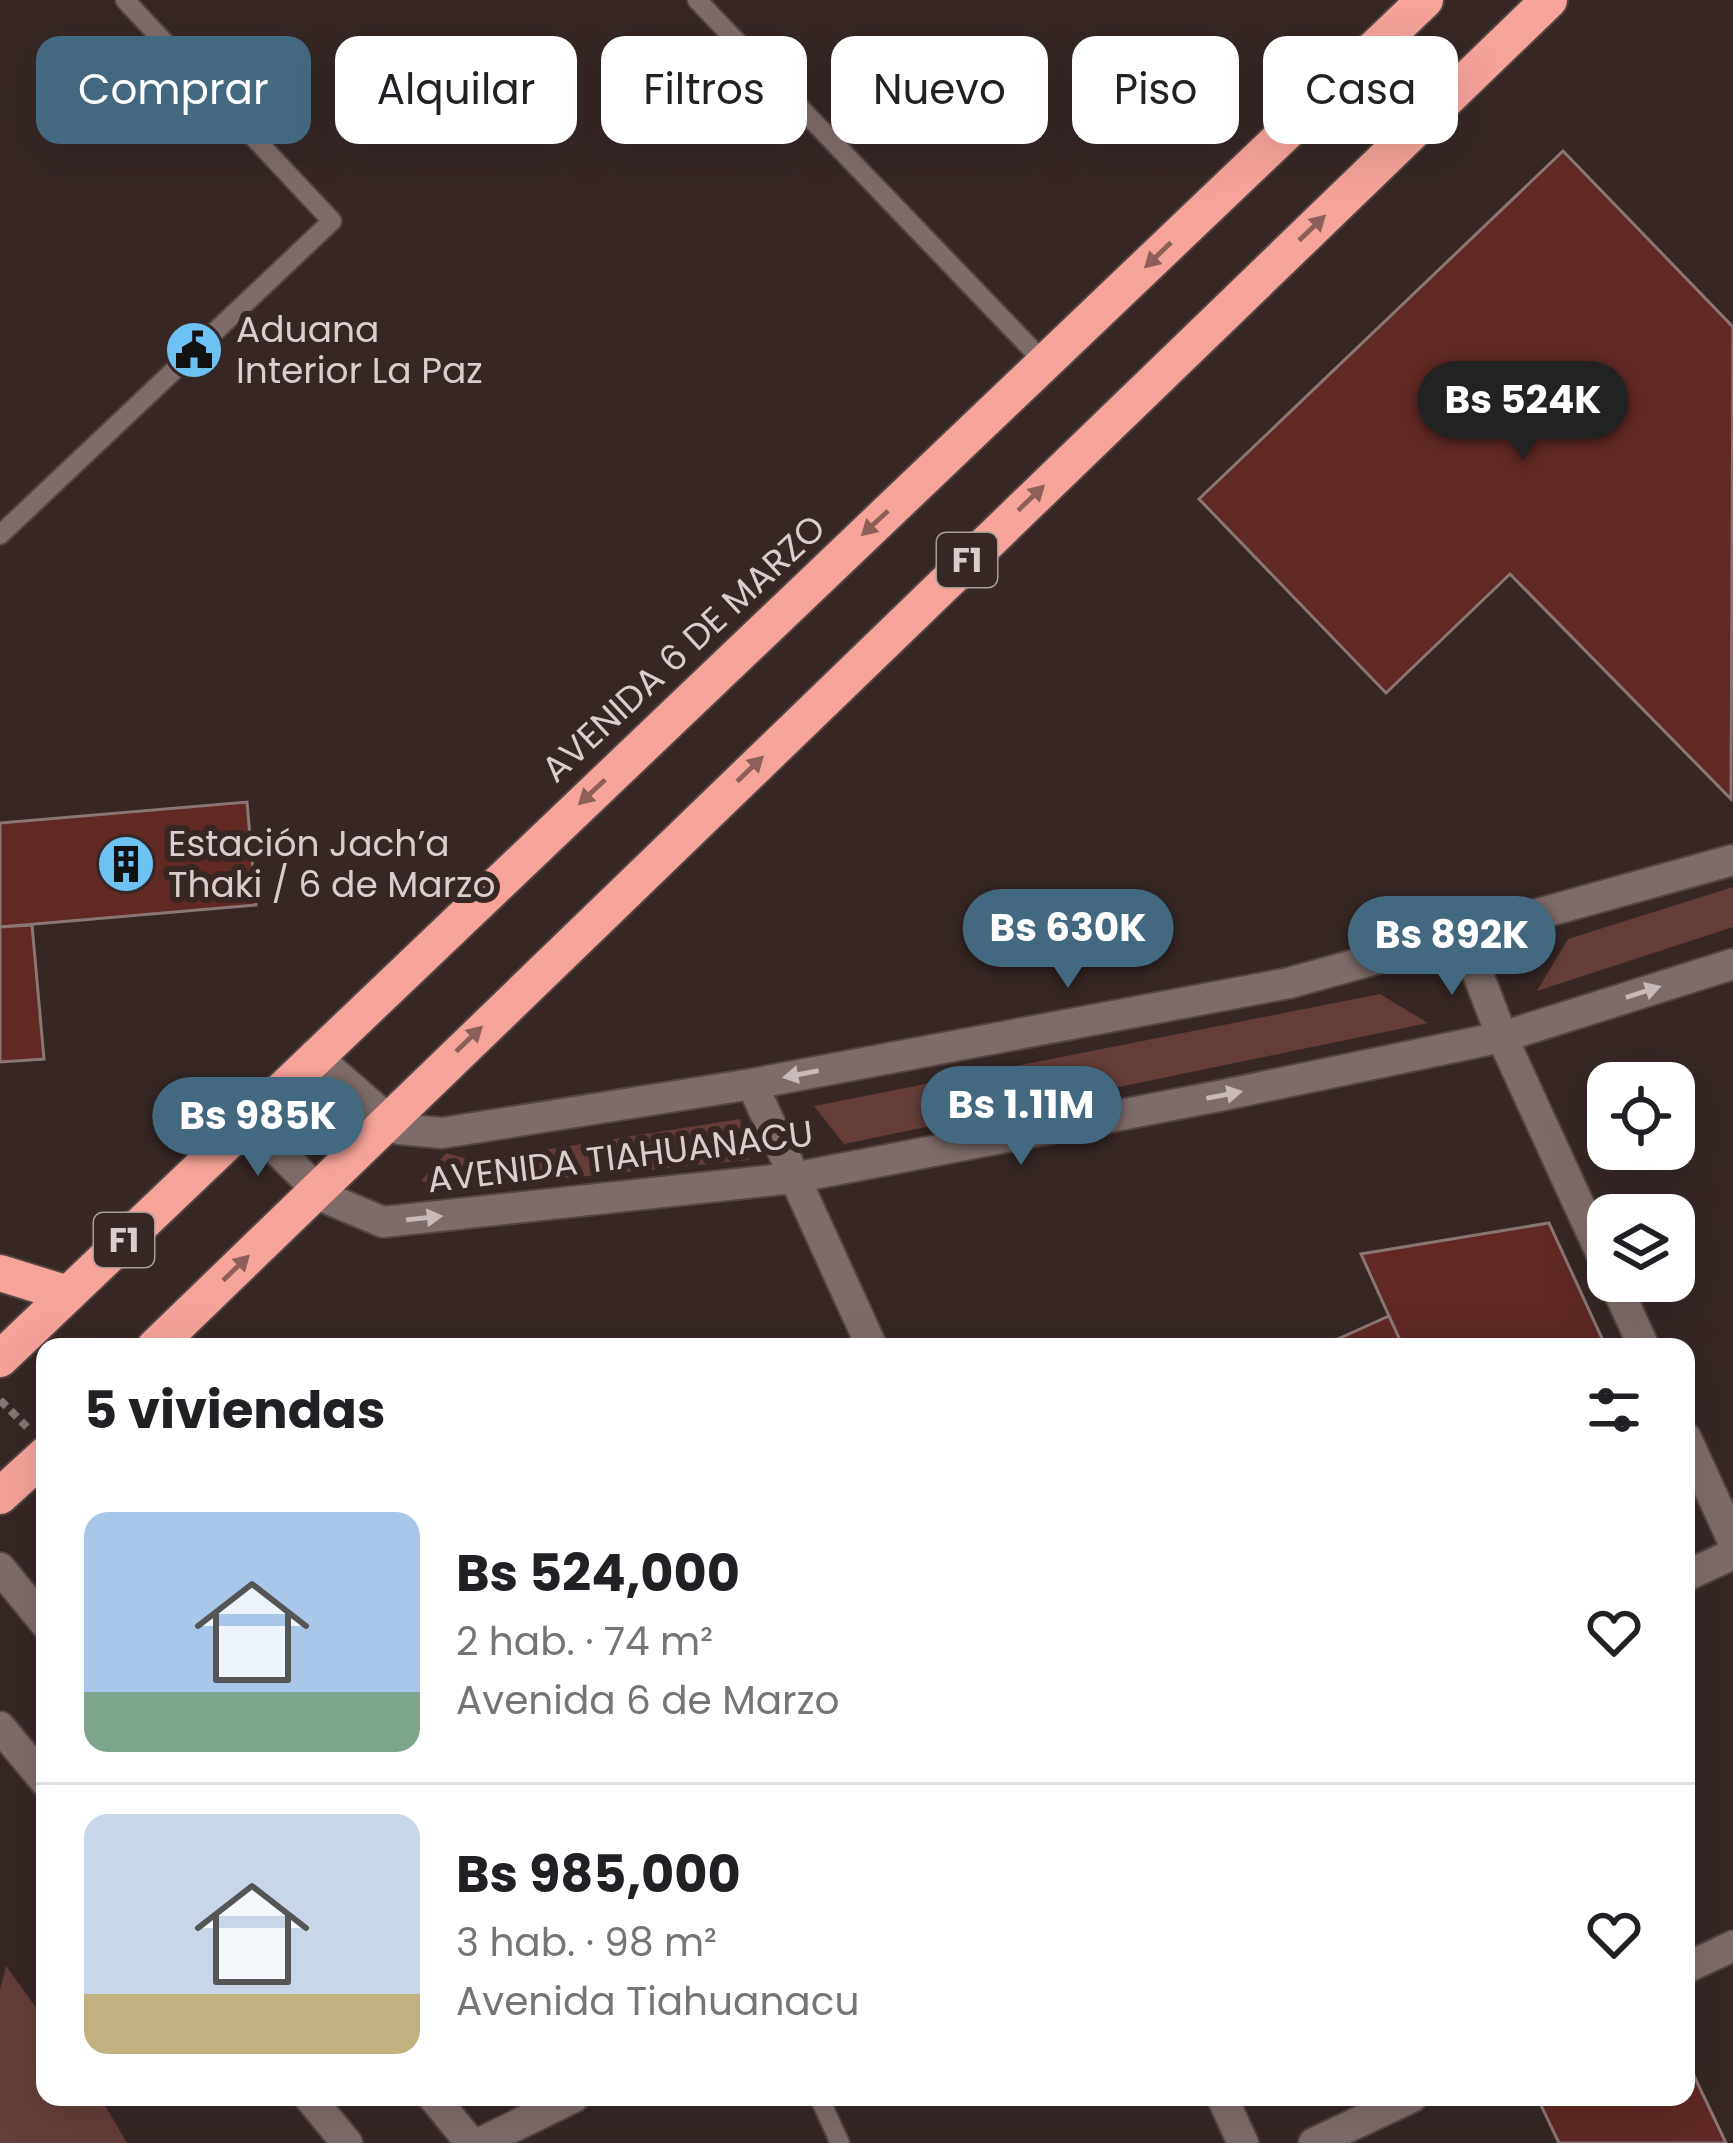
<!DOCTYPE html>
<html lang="es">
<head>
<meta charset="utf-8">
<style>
	body { margin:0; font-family:Poppins,sans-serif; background:#f2f2f2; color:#202124; height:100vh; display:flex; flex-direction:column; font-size:45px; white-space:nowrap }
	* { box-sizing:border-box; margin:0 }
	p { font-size:39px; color:#757577 }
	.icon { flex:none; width:66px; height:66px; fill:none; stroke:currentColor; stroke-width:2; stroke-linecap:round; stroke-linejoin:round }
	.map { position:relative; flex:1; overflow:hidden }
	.side { position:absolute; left:36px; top:1338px; width:1659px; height:768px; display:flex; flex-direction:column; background:#fff; border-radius:24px; box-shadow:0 12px 48px #0002 }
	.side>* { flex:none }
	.hud { position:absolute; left:36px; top:36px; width:1662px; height:108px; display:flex; gap:24px }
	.buttons { position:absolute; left:1587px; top:1062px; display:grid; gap:24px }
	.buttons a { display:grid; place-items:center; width:108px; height:108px; border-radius:24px; background:#fff; box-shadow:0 12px 48px #0002; font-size:60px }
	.price { position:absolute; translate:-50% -102px; padding:0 27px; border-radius:42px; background:#436981; color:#fff; font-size:39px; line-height:78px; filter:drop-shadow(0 3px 6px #0008) }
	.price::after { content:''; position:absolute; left:50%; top:72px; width:36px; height:27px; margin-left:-18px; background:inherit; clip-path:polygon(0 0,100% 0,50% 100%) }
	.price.current { background:#222; color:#fff }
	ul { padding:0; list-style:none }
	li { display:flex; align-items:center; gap:36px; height:300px; padding:0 48px }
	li+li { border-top:3px solid #e0e0e0 }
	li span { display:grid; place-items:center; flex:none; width:336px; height:240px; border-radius:24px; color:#555 }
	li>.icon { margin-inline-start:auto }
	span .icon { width:144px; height:144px; fill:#fffc; stroke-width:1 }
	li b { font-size:51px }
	h2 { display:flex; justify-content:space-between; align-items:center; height:144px; padding:0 48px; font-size:51px }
	.chip { padding:0 42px; border-radius:24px; background:#fff; box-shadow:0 12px 48px #0002; font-size:42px; line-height:108px }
	.chip.current { background:#436981; color:#fff }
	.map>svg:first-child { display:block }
</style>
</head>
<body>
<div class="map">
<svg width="1733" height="2143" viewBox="0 0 1733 2143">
	<rect width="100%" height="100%" fill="#362725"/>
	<g fill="#643d39">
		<path d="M1733,887V927L1537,991L1568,939Z"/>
		<path d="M1380,994L1428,1023L844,1144L814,1106Z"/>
		<path d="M740,1119L749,1160L456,1189L421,1181L446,1153L475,1161Z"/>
		<path d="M6,1966L45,2020V2097H100L127,2143H0V1990Z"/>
	</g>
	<g fill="#612824" stroke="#8a7775" stroke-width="3">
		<path d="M1563,151L1733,327L1731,799L1510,574L1386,693L1199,499Z"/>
		<path d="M247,802L256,905L0,927V823Z"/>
		<path d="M32,925L44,1059L0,1062V927Z"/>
		<path d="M1549,1223L1606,1347H1403L1361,1254Z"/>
		<path d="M1389,1316L1403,1347H1320Z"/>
		<path d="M1686,2059L1726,2143H1559L1537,2097H1686Z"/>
	</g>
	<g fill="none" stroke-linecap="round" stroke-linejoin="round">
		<defs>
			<g id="lane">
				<path d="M697,0L1045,363"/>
				<path d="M0,535L332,221L125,0"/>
				<path d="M819,2097L840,2143"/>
			</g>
			<g id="street">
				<path d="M1463,935L1502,1037L1608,1268"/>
				<path d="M752,1084L872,1347"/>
				<path d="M1614,1281L1644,1347"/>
				<path d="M1686,1438L1733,1541"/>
				<path d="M1686,1576L1733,1554"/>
				<path d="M1686,1968L1733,1946"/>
				<path d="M1222,2097L1243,2143"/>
				<path d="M480,2143L574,2097"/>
				<path d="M1314,2143L1412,2097"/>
			</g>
			<g id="secondary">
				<path d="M314,1055L399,1129L442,1133L752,1084L1289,983L1733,860"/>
				<path d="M247,1121L326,1198L383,1222L793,1178L1219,1096L1502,1037L1733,964"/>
				<path d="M0,1568L45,1623"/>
				<path d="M0,1727L45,1781"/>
				<path d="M309,2097L347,2143"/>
				<path d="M433,2097L471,2143"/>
			</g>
			<g id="highway">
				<path d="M0,1273L68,1294"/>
				<path d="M155,1347L1549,0"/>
				<path d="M0,1359L1425,0"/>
				<path d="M0,1496L45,1455"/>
			</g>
		</defs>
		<use href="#lane" stroke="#524543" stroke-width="22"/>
		<use href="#street" stroke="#524543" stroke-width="34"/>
		<use href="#secondary" stroke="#524543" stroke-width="34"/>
		<use href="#highway" stroke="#524543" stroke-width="40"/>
		<path stroke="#837675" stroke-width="8" stroke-dasharray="9 6" stroke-linecap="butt" d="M0,1400L27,1427"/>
		<use href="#lane" stroke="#7e6c6a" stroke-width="18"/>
		<use href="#street" stroke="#7e6c6a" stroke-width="30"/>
		<use href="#secondary" stroke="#7e6c6a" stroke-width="30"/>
		<use href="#highway" stroke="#f6a39a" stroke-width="36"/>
	</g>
	<defs><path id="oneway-solid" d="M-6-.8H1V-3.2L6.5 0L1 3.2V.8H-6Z" transform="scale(3)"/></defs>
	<g fill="#8c5f5a">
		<use href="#oneway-solid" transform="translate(1312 228) rotate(-44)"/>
		<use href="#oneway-solid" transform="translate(1158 255) rotate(136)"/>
		<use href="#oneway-solid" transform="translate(1031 498) rotate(-44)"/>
		<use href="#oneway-solid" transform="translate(875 523) rotate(137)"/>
		<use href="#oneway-solid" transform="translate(750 769) rotate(-44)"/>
		<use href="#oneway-solid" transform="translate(592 792) rotate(137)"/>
		<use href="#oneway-solid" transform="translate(469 1039) rotate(-44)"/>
		<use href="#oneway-solid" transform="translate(236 1268) rotate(-44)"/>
	</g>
	<g fill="#c7bab9">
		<use href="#oneway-solid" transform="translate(1643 992) rotate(-18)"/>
		<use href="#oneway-solid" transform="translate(801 1074) rotate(169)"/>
		<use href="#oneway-solid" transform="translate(1224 1095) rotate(-11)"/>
		<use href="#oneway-solid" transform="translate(424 1218) rotate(-6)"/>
	</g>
	<defs>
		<symbol id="civic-disc" viewBox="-11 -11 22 22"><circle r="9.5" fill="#6ec2f3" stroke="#362725"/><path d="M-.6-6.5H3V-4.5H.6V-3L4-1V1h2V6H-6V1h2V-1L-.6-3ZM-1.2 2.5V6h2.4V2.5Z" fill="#111"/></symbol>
		<symbol id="building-disc" viewBox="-11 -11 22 22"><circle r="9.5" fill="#6ec2f3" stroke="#362725"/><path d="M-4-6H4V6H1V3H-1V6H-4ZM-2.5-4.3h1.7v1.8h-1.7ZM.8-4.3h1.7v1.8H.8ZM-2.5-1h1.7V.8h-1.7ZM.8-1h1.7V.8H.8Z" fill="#111"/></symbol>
	</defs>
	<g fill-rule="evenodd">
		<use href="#civic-disc" x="161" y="317" width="66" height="66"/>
		<use href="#building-disc" x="93" y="831" width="66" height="66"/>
	</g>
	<g text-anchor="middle" stroke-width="12" stroke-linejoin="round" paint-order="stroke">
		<g fill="#362725" stroke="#a89c9b" stroke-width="3">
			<rect x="937" y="533" width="60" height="54" rx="9"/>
			<rect x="94" y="1213" width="60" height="54" rx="9"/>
		</g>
		<g font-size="33" font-weight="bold" fill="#d9cecd">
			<text x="967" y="572">F1</text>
			<text x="124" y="1252">F1</text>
		</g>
		<g font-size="36" fill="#d9cecd" stroke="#362725" text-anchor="start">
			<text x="236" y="342">Aduana<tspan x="236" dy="41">Interior La Paz</tspan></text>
			<text x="168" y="856">Estación Jach’a<tspan x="168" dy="41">Thaki / 6 de Marzo</tspan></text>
		</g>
		<g font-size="36" fill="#d9cecd" stroke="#362725">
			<text transform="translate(683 648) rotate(-43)" y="13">AVENIDA 6 DE MARZO</text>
			<text transform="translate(620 1156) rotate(-7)" y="13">AVENIDA TIAHUANACU</text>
		</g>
	</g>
</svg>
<div class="buttons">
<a><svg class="icon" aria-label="locate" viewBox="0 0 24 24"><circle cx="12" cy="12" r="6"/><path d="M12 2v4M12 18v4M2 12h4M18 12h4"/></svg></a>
<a><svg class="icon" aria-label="layers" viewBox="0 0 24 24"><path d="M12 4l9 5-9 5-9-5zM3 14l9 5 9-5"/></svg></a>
</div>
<b class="price current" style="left:1523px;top:463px">Bs 524K</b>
<b class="price" style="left:1068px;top:991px">Bs 630K</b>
<b class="price" style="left:1452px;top:998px">Bs 892K</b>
<b class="price" style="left:1021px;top:1168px">Bs 1.11M</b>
<b class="price" style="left:258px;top:1179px">Bs 985K</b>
<div class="hud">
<a class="chip current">Comprar</a>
<a class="chip">Alquilar</a>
<a class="chip">Filtros</a>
<a class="chip">Nuevo</a>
<a class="chip">Piso</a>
<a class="chip">Casa</a>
</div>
<section class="side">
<h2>5 viviendas<svg class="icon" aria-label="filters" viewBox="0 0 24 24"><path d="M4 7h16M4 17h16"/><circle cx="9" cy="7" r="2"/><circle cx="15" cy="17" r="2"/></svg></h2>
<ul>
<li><span style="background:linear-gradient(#a9c7e8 75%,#7fa58c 0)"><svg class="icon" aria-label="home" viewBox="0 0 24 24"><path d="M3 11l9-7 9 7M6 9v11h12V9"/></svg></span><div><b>Bs 524,000</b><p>2 hab. · 74 m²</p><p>Avenida 6 de Marzo</p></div><svg class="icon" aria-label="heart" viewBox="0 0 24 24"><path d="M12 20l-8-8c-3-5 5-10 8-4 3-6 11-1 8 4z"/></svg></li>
<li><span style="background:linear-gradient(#c9d6e8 75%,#c2b280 0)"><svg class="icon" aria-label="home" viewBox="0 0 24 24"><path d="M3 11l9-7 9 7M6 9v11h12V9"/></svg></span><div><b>Bs 985,000</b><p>3 hab. · 98 m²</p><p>Avenida Tiahuanacu</p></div><svg class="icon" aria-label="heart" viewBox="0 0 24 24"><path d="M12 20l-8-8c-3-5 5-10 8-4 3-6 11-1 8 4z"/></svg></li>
</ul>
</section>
</div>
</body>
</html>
